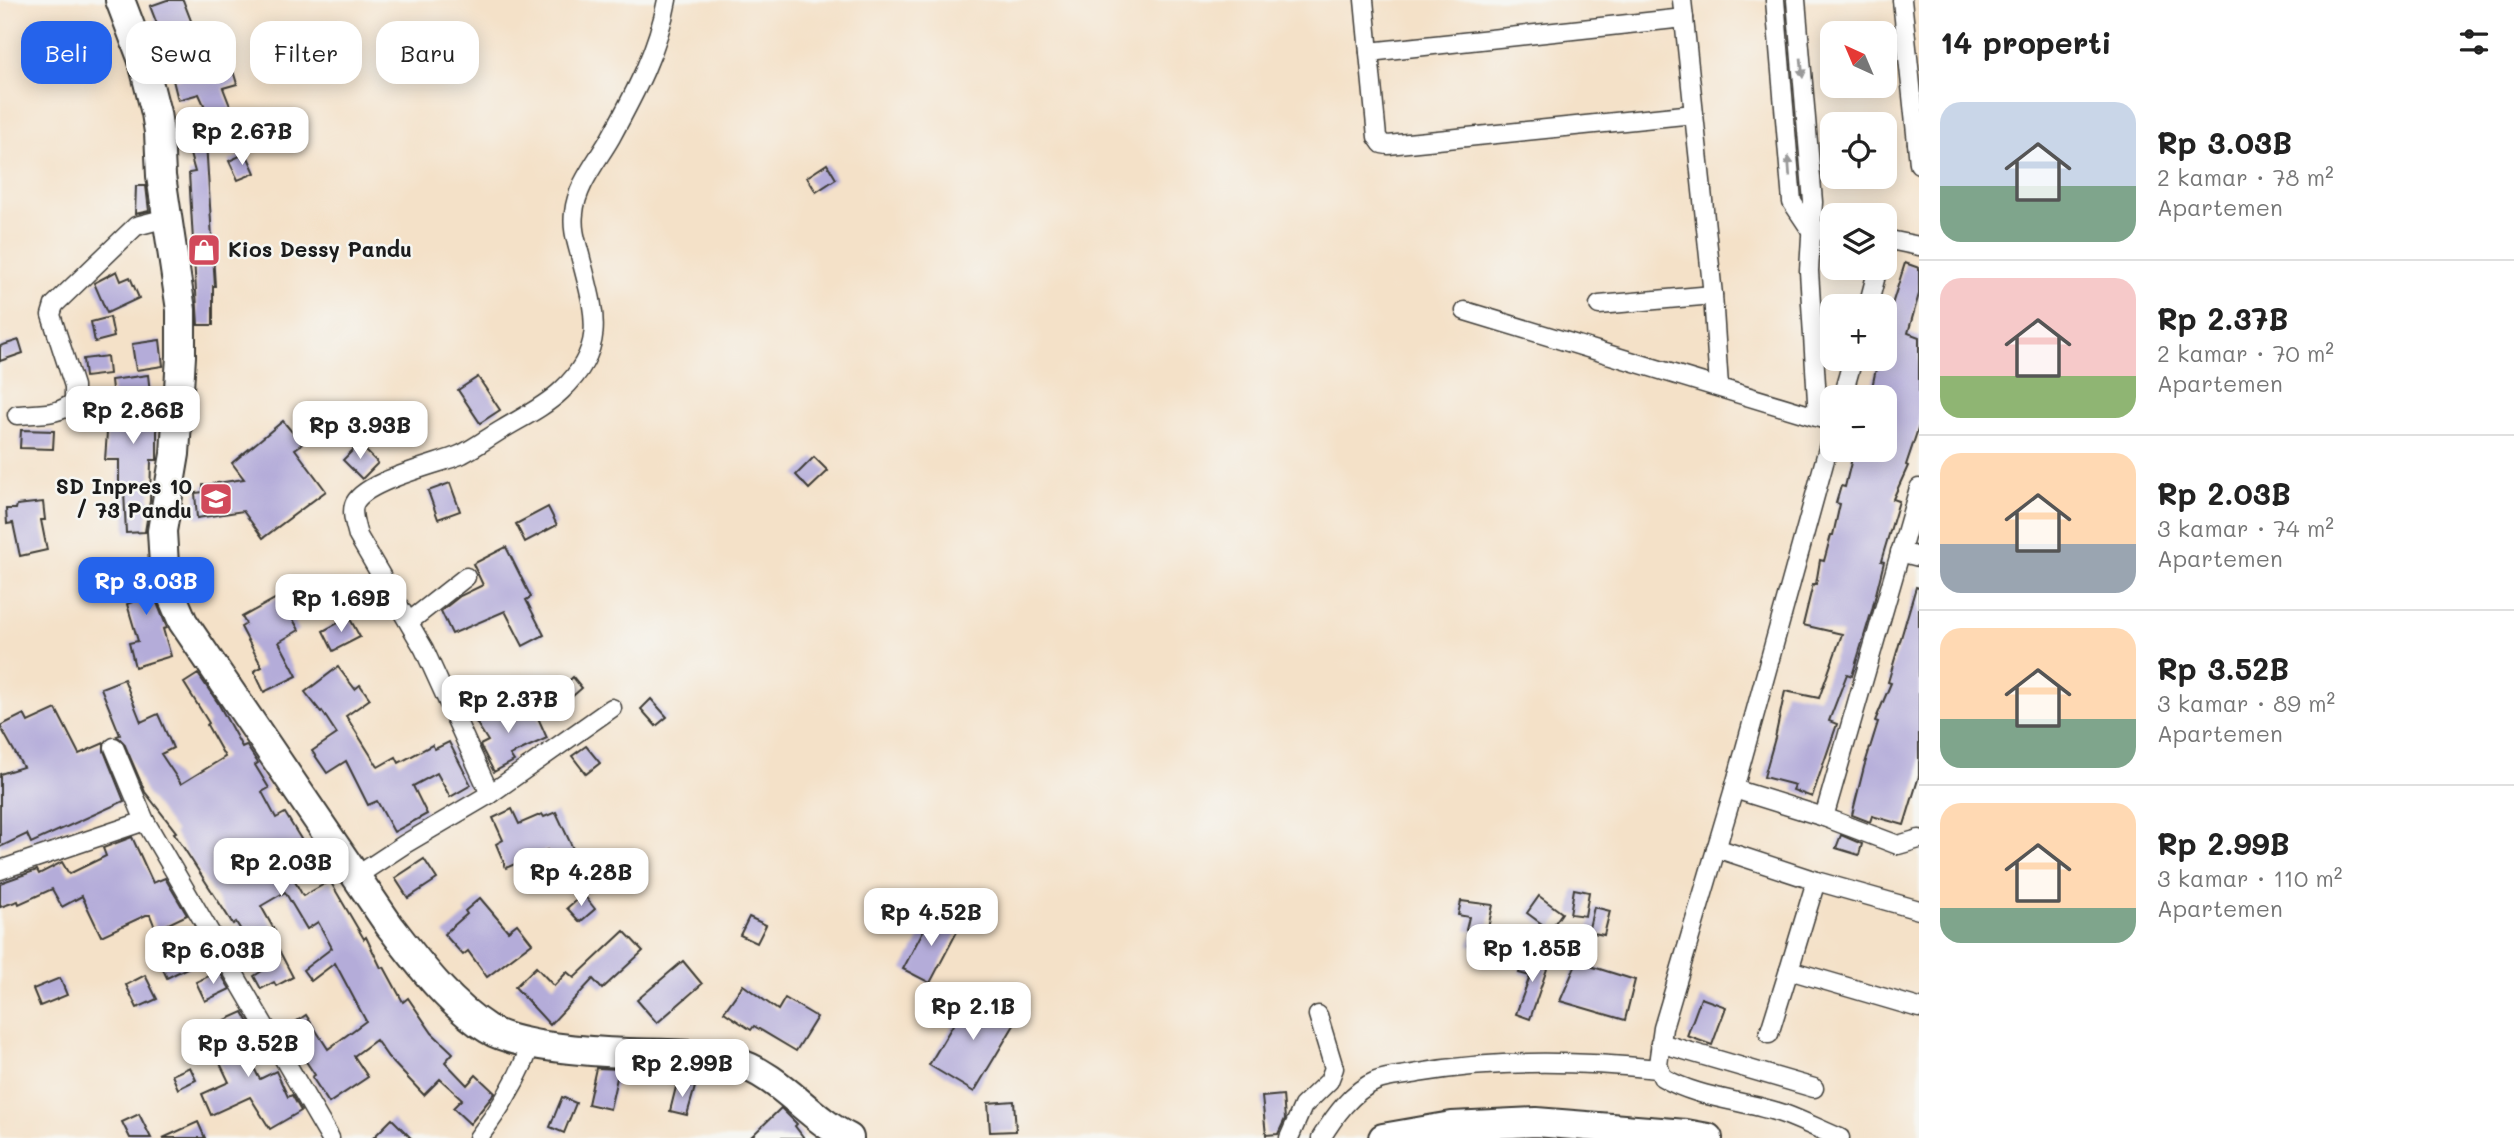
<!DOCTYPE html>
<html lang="id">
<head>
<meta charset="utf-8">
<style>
	body { margin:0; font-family:Mali,sans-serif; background:#f2f2f2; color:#222; height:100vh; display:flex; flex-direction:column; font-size:26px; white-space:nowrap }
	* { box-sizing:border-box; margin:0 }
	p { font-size:23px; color:#767676 }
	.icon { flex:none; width:38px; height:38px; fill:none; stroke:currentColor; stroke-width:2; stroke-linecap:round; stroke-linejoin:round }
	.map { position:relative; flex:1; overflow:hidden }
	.drawer { display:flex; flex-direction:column; background:#fff; width:595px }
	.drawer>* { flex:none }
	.hud { position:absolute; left:21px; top:21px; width:665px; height:63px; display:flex; gap:14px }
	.needle { width:46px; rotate:316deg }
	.fabs { position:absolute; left:1820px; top:21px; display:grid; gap:14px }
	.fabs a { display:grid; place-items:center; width:77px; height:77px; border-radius:14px; background:#fff; box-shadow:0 4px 18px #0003; font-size:35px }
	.price { position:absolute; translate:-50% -60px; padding:0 16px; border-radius:14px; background:#fff; color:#222; font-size:23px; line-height:46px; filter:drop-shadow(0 2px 4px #0008) }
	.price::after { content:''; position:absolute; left:50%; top:42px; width:21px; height:16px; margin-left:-10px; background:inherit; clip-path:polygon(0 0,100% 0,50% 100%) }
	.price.active { background:#2563eb; color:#fff }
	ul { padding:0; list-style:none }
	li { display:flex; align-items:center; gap:21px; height:175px; padding:0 21px }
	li+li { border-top:2px solid #e0e0e0 }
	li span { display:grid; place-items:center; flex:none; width:196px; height:140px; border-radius:21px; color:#555 }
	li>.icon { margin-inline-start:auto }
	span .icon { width:84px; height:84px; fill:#fffc; stroke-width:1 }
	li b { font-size:30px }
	h2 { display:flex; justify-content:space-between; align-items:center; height:84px; padding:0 21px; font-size:30px }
	.pill { padding:0 24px; border-radius:21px; background:#fff; box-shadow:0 4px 18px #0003; font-size:24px; line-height:63px }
	.pill.active { background:#2563eb; color:#fff }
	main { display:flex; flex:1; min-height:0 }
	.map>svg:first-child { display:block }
</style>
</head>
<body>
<main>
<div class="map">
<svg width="1919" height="1138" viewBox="0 0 1919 1138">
	<rect width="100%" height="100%" fill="#f6f6f2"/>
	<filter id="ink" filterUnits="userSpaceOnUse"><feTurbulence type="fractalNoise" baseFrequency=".0143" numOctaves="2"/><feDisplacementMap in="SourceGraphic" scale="14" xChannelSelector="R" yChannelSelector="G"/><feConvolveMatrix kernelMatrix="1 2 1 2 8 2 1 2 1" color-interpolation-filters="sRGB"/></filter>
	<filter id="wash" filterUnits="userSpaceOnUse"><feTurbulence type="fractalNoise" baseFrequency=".00686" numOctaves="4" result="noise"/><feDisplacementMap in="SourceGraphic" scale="28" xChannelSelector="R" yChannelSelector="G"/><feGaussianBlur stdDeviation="1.57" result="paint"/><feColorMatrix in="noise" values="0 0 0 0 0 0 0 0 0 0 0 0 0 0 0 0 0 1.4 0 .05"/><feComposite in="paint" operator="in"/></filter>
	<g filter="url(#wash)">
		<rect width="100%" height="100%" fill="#f4e1c8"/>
		<g id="blocks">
			<g fill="#b4acd9">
				<path d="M167,0H183L193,26L162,37L150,6Z"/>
				<path d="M203,33L220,67L231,64L237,84L223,88L235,119L214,127L199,94L178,100L173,80L204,71L188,40Z"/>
				<path d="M206,142L215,286H213V325H198L189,173L195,172L188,147Z"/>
				<path d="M246,153L255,173L238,180L229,161Z"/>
				<path d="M827,164L836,179L816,192L807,177Z"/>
				<path d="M136,186H146L149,211L135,214Z"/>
				<path d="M1905,263L1919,268V294L1908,333L1919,337V426L1906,465L1908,466L1893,499L1899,501L1881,561L1884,562L1872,610L1852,676L1847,674L1829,721L1837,724L1812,797L1793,790L1795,785L1764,777L1775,738L1785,691L1819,698L1842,634L1803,625L1813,584H1816L1820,560L1824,561L1831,535H1833L1840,504L1836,503L1841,486L1845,487L1854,450H1885V397H1870L1877,364L1879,365L1881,359H1885V341L1894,312L1890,311Z"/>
				<path d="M117,271L121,281L130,277L139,298L107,313L94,283Z"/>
				<path d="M110,317L114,337L95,342L91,322Z"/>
				<path d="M19,340L23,353L0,361V346Z"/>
				<path d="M160,340L163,366L136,370L132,344Z"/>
				<path d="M107,356L109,374L85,377L83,359Z"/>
				<path d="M148,375L153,418H157V460H151L150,501L145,532L126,533L124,491H119V460H105L108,418H115L111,380Z"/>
				<path d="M478,377L500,410L480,423L458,390Z"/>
				<path d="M283,421L302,444L295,449L326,491L263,538L243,511L197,518L195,493L203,492V485L244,479L232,463Z"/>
				<path d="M21,430L54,431L53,449L20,448Z"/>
				<path d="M359,444L378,463L362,479L343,460Z"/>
				<path d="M814,457L828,471L809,489L796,475Z"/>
				<path d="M450,483L460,511L438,519L428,491Z"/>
				<path d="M43,502L45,520H41L47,550L20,556L13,523L7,524L6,509H16L17,505Z"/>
				<path d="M548,507L557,525L525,542L516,524Z"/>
				<path d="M506,547L531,597L526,600L544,635L523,646L505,611L452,634L441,611L460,596L483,585L473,564Z"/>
				<path d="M147,560L155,598L167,628L163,629L171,656L135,667L129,643L138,641L127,604L132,602L127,562Z"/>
				<path d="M1916,587L1919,588V776L1904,825L1872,816L1870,822L1852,815L1864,767L1878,722L1875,721L1891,683L1888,682Z"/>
				<path d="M280,596L299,630L279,642L297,676L264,692L254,671L262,667L241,627L246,624L242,617Z"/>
				<path d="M349,617L360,637L333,651L323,631Z"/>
				<path d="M338,667L355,689L360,685L370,699L346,716L378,767L396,757L399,763L432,745L435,749L449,742L471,785L450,797L437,773L413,786L427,814L394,832L377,801L368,805L346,761L327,773L312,751L337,734L322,711L321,712L305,692Z"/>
				<path d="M198,674L218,703L242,747L246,745L258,763L255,765L269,788L262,792L276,818L285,813L312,857L289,871L303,896L330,881L364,939L366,937L381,968L384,967L403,1002L408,998L432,1033L453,1053L445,1062L467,1085L476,1075L495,1093L470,1124L453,1108L462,1099L440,1079L424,1095L388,1057L376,1040L354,1056L368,1077L329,1103L312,1077L315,1075L303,1057L309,1053L291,1025L306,1015L328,1049L366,1021L335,963L311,981L303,970L332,948L318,922L307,929L285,892L261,906L275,931L270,933L293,977L276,986L274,982L261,989L254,976L267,968L254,943L250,945L236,922L233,924L174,833L176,832L145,792L124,743L117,736L120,735L101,688L124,679L141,722L158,714L173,748L161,754L181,784L225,757L207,725L209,723L184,683Z"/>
				<path d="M573,677L582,688L566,702L557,692Z"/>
				<path d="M651,699L667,717L656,726L641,709Z"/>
				<path d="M499,701L512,722L535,711L547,738L510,755L514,761L494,772L480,745L488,741L476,722L490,713L488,708Z"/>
				<path d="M56,709L79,754L104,743V751L124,801L31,843L27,834L0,847V774L23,767L0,726L24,714L28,722Z"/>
				<path d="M586,746L600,763L586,774L572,756Z"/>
				<path d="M512,809L519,824L542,814L544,817L556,812L575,853L553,863L547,850L506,868L496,844L503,840L493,818Z"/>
				<path d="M1841,835L1862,844L1859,855L1836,848Z"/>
				<path d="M132,837L153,883L165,878L187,915L156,930L150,915H146L101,936L82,896L62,907L52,889L19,904L18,901L0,907V883L37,870L39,874L62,862L69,874L106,856L103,848Z"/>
				<path d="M424,859L437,879L408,898L395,878Z"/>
				<path d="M1574,889L1589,892L1585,916L1570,914Z"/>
				<path d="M583,894L595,909L580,922L567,908Z"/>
				<path d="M1539,896L1562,913L1550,930L1527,913Z"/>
				<path d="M480,898L508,931L517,924L532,943L487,977L468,951L463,955L444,934L467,914L465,911Z"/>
				<path d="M1461,901L1493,905L1483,951L1468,945L1474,932L1466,930L1469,917L1458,915Z"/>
				<path d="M1594,907L1610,911L1604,935L1588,932Z"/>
				<path d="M932,914L959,928L930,983L903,969Z"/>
				<path d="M749,917L766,925L757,943L740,935Z"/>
				<path d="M624,931L643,951L602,989L593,979L550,1025L515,987L536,967L554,986L567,972L574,978Z"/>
				<path d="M183,950L191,966L167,978L159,961Z"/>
				<path d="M1524,955L1549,963L1530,1019L1516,1014L1530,976L1519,973Z"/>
				<path d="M683,961L702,984L657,1023L637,1000Z"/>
				<path d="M1577,962L1635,980L1625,1020L1560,1001Z"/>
				<path d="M219,971L230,989L205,1001L196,982Z"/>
				<path d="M145,975L157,999L137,1008L126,985Z"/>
				<path d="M60,978L67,995L40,1006L33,989Z"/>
				<path d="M743,985L778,1010L785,998L817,1017L796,1051L754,1026L751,1030L724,1012Z"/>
				<path d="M972,993L1017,1020L974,1092L929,1065Z"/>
				<path d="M1701,998L1726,1007L1712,1045L1687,1036Z"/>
				<path d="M243,1012L252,1028L238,1035L258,1076L260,1079L276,1071L288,1097L292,1095L301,1111L270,1129L250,1097L211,1115L202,1094L229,1082L218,1059L228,1055L214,1025Z"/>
				<path d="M190,1067L196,1080L178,1089L172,1075Z"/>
				<path d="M596,1068L619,1069L610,1109L588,1104Z"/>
				<path d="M677,1083L695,1087L687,1115L670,1111Z"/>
				<path d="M1283,1095L1285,1119L1278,1134L1266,1135L1262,1097Z"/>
				<path d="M562,1097L576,1103L564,1133L550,1127Z"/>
				<path d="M1014,1101L1016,1131L990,1132L988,1103Z"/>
				<path d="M781,1108L797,1124L795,1126L804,1138H750Z"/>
				<path d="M139,1114L151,1138H130L122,1122Z"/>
				<path d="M392,1119L411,1138H373Z"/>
				<path d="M198,1122L205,1138H163Z"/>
			</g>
		</g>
	</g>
	<g filter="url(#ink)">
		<use href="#blocks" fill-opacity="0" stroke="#3c3a36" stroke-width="2"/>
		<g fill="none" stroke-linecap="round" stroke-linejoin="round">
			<defs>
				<g id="minor">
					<path d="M1364,0L1377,137L1382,144L1388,145L1694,114"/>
					<path d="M1682,0L1713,295L1719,387"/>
					<path d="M1775,0L1792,202L1810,229L1832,232"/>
					<path d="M1796,0L1813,202L1809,271L1818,417"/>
					<path d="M1902,0L1917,143"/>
					<path d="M1369,52L1684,18"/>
					<path d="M1919,143H1917L1919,164"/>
					<path d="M1885,239L1919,246"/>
					<path d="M1599,305L1713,295"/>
					<path d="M1868,306L1878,268"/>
					<path d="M1465,311L1826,420"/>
					<path d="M1842,397L1853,359"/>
					<path d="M17,415C35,413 61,416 74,401V386L51,315L54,305L136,226L167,218"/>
					<path d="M1832,434L1734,789L1663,1028L1658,1064L1662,1077C1699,1099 1744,1100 1784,1114C1803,1121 1821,1130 1840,1138"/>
					<path d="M1900,552L1919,557"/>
					<path d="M410,621L466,577"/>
					<path d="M114,747L145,821"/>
					<path d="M1734,789L1824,817L1898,845L1919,839"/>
					<path d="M490,794L424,649L358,536C356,527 351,514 354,505C362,481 438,465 462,454C476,447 489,437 503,429C523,417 544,407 561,391C609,346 594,311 580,255C576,240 572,228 574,213C576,186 598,160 611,137C635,93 658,50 667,0"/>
					<path d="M1824,817L1919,488"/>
					<path d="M1716,848L1816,881L1919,910"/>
					<path d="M0,870L145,821L330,1138"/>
					<path d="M355,877L405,844L490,794L612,708"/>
					<path d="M1816,881L1789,970L1919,1008"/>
					<path d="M1769,1034L1789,970"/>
					<path d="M1660,1043L1814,1088"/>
					<path d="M478,1138C501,1108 519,1078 532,1042"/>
					<path d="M1289,1138L1303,1106L1329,1081L1334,1068L1318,1015"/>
					<path d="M1321,1138C1334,1117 1352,1091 1376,1081C1388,1076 1405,1076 1418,1073C1497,1059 1579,1061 1658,1069"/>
				</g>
				<g id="trunk">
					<path d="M120,0L142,58L156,113L159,132L161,176L181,310V356L175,454L162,531L164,565L171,594L183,622L389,925C417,961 448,1004 488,1029C516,1047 594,1052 629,1053C659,1054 706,1053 735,1062C780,1075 808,1118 849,1138"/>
					<path d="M1383,1138L1452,1126L1536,1122L1686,1134L1708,1138"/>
				</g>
			</defs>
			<use href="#minor" stroke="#3c3a36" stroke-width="21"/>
			<use href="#trunk" stroke="#3c3a36" stroke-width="32"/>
			<use href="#minor" stroke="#fff" stroke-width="18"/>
			<use href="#trunk" stroke="#fff" stroke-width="28"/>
		</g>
		<defs><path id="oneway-solid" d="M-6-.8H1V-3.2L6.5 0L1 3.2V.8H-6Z" transform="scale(1.75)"/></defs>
		<g fill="#999">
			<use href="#oneway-solid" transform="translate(1802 68) rotate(85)"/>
			<use href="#oneway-solid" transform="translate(1789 166) rotate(-94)"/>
		</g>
	</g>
	<defs>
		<symbol id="shop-square" viewBox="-11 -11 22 22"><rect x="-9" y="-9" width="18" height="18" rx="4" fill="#d1495b" stroke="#f6f6f2"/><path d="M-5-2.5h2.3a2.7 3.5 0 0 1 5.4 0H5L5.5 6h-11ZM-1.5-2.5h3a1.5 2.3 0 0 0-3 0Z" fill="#fff"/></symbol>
		<symbol id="school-square" viewBox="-11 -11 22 22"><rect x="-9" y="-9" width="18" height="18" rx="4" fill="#d1495b" stroke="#f6f6f2"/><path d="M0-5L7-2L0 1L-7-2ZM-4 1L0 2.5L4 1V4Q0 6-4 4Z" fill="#fff"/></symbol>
	</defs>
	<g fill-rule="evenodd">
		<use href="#shop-square" x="185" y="231" width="38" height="38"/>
		<use href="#school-square" x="197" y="480" width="38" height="38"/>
	</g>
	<g text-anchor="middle" stroke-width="5" stroke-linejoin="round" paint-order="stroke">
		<g font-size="21" font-weight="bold" fill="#1c1c1c" stroke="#f6f6f2" text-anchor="start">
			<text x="228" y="257">Kios Dessy Pandu</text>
			<text x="192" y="494" text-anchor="end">SD Inpres 10<tspan x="192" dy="24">/ 73 Pandu</tspan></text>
		</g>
	</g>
</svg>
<div class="fabs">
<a><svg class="needle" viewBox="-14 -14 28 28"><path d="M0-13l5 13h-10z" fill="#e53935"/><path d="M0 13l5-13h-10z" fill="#767676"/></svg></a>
<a><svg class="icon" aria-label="locate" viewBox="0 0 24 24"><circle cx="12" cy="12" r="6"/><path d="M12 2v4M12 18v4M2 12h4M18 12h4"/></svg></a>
<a><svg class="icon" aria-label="layers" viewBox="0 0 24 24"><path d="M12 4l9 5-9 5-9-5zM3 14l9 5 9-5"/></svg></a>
<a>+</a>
<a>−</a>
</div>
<b class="price" style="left:242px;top:167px">Rp 2.67B</b>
<b class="price" style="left:133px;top:446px">Rp 2.86B</b>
<b class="price" style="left:360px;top:461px">Rp 3.93B</b>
<b class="price active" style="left:146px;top:617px">Rp 3.03B</b>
<b class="price" style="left:341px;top:634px">Rp 1.69B</b>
<b class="price" style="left:508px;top:735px">Rp 2.37B</b>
<b class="price" style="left:281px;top:898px">Rp 2.03B</b>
<b class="price" style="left:581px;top:908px">Rp 4.28B</b>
<b class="price" style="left:931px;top:948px">Rp 4.52B</b>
<b class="price" style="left:1532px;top:984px">Rp 1.85B</b>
<b class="price" style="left:213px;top:986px">Rp 6.03B</b>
<b class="price" style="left:973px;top:1042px">Rp 2.1B</b>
<b class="price" style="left:248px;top:1079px">Rp 3.52B</b>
<b class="price" style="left:682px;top:1099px">Rp 2.99B</b>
<div class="hud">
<a class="pill active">Beli</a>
<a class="pill">Sewa</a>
<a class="pill">Filter</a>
<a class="pill">Baru</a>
</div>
</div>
<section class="drawer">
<h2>14 properti<svg class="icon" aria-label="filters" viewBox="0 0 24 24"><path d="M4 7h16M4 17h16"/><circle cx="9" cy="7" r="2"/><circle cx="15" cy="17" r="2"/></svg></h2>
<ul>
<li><span style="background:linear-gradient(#c9d6e8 60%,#7fa58c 0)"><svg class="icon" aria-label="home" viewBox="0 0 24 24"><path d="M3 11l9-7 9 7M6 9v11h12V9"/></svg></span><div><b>Rp 3.03B</b><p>2 kamar · 78 m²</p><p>Apartemen</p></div></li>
<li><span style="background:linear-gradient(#f6c9c9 70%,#8fb573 0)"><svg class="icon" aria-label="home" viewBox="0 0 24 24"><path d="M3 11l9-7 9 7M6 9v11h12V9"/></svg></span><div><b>Rp 2.37B</b><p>2 kamar · 70 m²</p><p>Apartemen</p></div></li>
<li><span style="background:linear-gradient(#ffd9b3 65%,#9aa5b1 0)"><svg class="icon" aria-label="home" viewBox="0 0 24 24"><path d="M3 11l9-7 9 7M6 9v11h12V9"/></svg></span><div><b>Rp 2.03B</b><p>3 kamar · 74 m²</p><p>Apartemen</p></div></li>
<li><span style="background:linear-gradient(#ffd9b3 65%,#7fa58c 0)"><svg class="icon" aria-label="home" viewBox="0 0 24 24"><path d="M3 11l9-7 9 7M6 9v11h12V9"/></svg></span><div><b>Rp 3.52B</b><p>3 kamar · 89 m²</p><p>Apartemen</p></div></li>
<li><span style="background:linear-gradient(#ffd9b3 75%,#7fa58c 0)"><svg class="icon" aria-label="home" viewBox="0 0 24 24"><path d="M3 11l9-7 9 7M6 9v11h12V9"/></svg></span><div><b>Rp 2.99B</b><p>3 kamar · 110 m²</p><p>Apartemen</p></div></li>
</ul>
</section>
</main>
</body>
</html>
